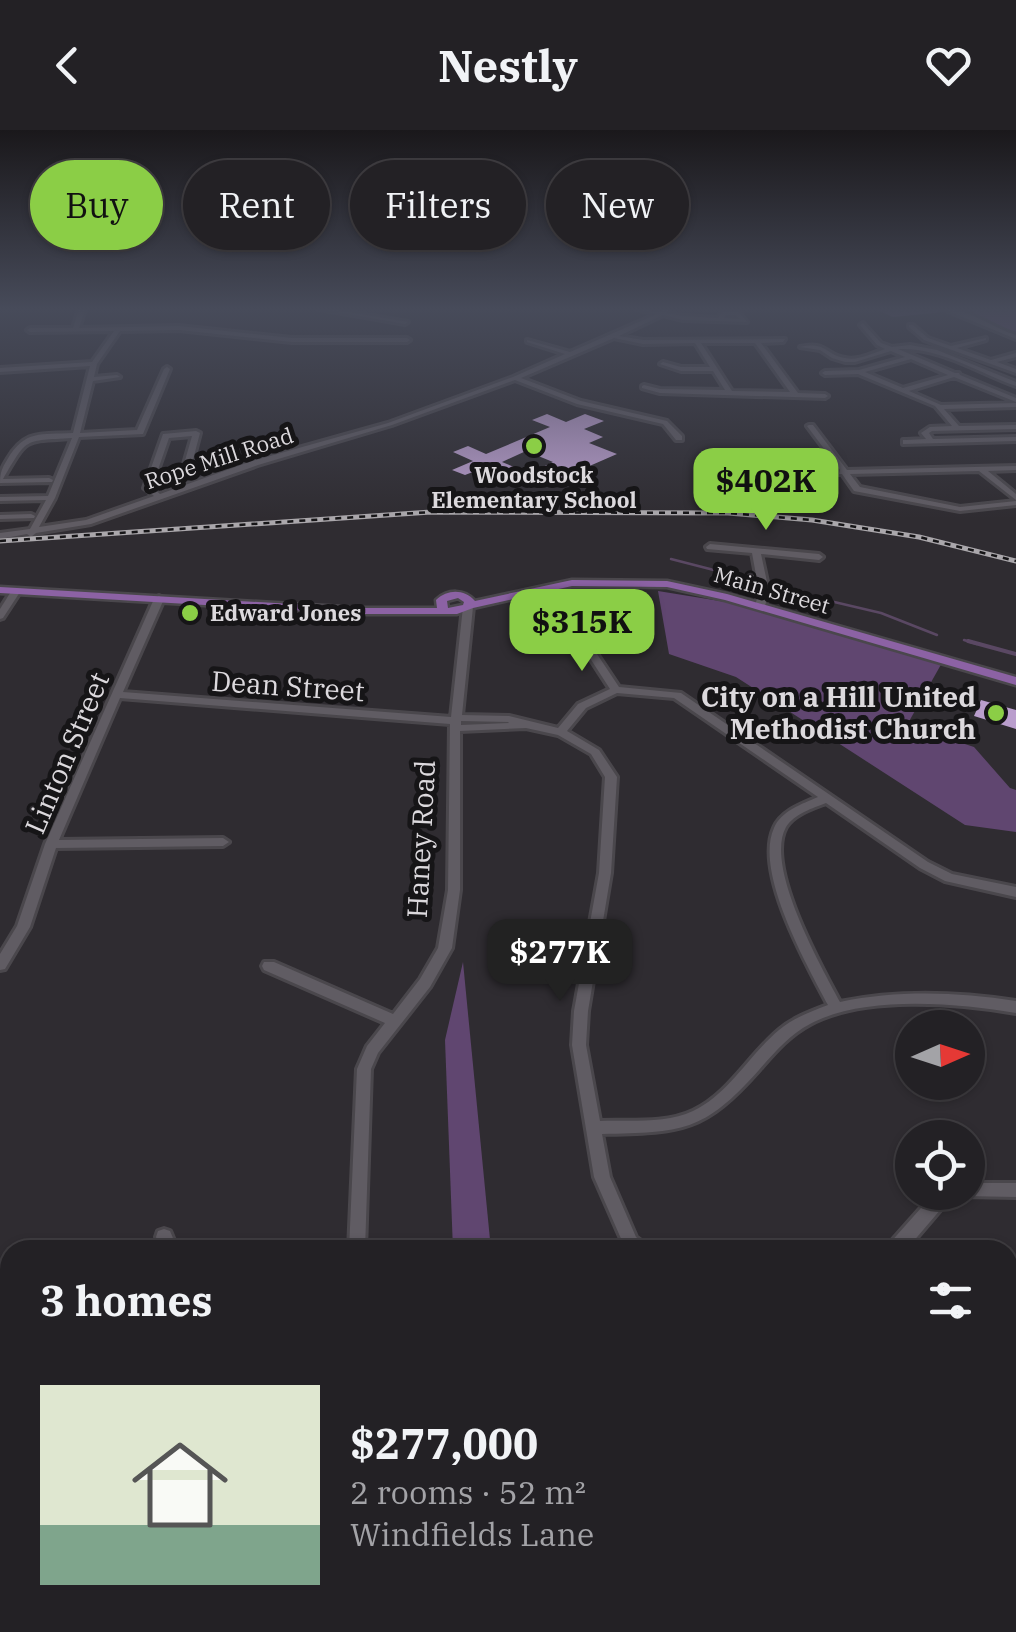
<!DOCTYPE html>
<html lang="en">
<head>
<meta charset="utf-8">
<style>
	body { margin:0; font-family:"IBM Plex Serif",serif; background:#2f2e32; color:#f1f3f6; height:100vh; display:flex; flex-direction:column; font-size:38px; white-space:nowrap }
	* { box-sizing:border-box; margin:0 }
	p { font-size:32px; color:#a3a3a7 }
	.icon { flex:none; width:55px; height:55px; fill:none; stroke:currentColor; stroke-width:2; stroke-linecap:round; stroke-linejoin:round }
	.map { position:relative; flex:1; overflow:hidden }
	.side { position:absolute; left:0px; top:1110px; width:1018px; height:392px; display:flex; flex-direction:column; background:#232125; border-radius:30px 30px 0 0; box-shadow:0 2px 8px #0004,0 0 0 2px #403e42 }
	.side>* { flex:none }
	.guide { position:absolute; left:30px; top:30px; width:958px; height:90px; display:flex; gap:20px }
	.needle { width:65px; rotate:87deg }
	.tools { position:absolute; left:895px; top:880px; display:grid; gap:20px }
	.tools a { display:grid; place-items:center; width:90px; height:90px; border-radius:50%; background:#232125; box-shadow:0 2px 8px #0004,0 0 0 2px #403e42; font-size:50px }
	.price { position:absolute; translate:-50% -85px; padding:0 22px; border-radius:20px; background:#8bce46; color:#111; font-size:32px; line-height:65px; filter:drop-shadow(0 2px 5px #0008) }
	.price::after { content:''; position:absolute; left:50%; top:60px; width:30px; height:22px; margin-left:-15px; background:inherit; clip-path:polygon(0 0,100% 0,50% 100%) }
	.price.selected { background:#222; color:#fff }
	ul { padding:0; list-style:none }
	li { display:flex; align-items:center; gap:30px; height:250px; padding:0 40px }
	li span { display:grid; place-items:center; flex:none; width:280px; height:200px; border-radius:0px; color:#555 }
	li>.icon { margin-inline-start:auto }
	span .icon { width:120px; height:120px; fill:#fffc; stroke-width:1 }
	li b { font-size:42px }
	h2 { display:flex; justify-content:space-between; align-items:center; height:120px; padding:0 40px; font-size:42px }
	.chip { padding:0 35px; border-radius:45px; background:#232125; box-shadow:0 2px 8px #0004,0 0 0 2px #403e42; font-size:35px; line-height:90px }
	.chip.selected { background:#8bce46; color:#111 }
	header { display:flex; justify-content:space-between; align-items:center; height:130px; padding:0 40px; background:#232125; font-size:45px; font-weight:700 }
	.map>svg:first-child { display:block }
</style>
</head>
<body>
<header><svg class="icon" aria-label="back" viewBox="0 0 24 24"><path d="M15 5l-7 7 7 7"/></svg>Nestly<svg class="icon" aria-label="heart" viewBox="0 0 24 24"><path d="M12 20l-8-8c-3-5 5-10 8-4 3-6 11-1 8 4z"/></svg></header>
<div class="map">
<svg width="1016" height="1502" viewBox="0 0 1016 1502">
	<rect width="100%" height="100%" fill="#2f2c31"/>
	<g fill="#604670">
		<path d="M875,179H1016V209L954,181L893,187Z"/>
		<path d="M658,461L757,477L943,531L907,595L974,617L1010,658L1016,660V702L965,695L736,547L669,524Z"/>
		<path d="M463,832L491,1120H453L445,910Z"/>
	</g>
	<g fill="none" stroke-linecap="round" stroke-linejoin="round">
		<g stroke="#5a4863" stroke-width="2.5">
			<path d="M671,429L745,448L757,459"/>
			<path d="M770,462L779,459L881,483L937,505"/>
			<path d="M964,510L977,514"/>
		</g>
		<path stroke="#5a4863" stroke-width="4" d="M968,511L1016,524"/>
	</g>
	<g fill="#ba9ecd">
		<path d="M547,284L566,292L585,284L604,291L584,299L603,307L589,313L617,324L562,348L539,339L553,332L526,321L502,332L521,340L507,346L486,337L465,345L452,340L473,331L453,322L468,316L486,324L550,297L532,290Z"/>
		<path d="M981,570L1016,580V599L974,586Z"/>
	</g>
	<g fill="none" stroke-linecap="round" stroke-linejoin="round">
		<defs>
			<g id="minor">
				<path d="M79,179H85L79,198L179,196L292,208H407L410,210L407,212H292L179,200L120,201L97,234L94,247L117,245L120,247L93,251L80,303L137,300L164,239L167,237L170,239L143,304L79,307L55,368L39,397L86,390L154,366L144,358L163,304L196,301L200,303L190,341L186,343L182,341L192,306L169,308L152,357L160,364L252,331L388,293L513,247L565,224L527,212V210L570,222L657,184L637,179L660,182L663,179H669L666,183L683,186L718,188L722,182H739L747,192L683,190L663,185L619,206L643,210L785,209L783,212L761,213L798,263L825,264L828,266L825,268L660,263L642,258V256L644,255L660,259L725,260L713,241H681L660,234L663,232L681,237H710L695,213L643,214L614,208L521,248L581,271L667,291L682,306V310H676L663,294L577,274L515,250L392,295L258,335L91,394L36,403L31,407L27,404L0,409V403L30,399L46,370L0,371V367L48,366L72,308C23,311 28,307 3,349L49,348L53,350L52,352L0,353C0,343 2,338 7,330C25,299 41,305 73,303L90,236L0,242V238L92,232L114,201L30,202L27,200L30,198H73ZM726,185H735L740,189L724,188ZM701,213H755L790,262L732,261Z"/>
				<path d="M319,179H331L408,192L405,194Z"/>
				<path d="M943,179C969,178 992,198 1016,205V209Z"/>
				<path d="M863,193L881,213L892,217L910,215L937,220L1016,252V256C977,242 940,217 898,219L955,243H959L960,245L1016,268V272L954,247L909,261L941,275L1016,273V277L944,279L959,296L1016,295V299L932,301L929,303L933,309L1016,307V311L903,314V310H906L926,309L921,303L930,297L952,296L935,276L858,244L825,245L822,243L825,241L859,240L905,227L891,221L855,232H845L832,228L820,220L800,217C827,211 825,225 845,228C859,231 873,223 885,219L877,215L860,195ZM911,229L948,245L903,258L865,242Z"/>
				<path d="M909,195H913L928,208L951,216L986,208V210L957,218L991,230L1016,223V227L997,232L1016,239V243L924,210L909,197Z"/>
				<path d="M809,295H813L847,340L1016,336V340L988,341L1016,364V370L979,341L850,344L860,357L960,377L1016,371V375L960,381L854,361L842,344H839L840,340L807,296Z"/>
				<path d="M31,384L35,386L34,388L0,389V385Z"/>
				<path d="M710,414L819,424L823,427L819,430L761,424L769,461L765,476L760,479L755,476L759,461L752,423L707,419L706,417Z"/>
				<path d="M15,459L20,462L3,488L0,489V479L12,460Z"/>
				<path d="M159,466L164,469L123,562L451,587L463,477L468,474L473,477L462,585L509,586L558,598L578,574L610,559L575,505L580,502L583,503L619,557L681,563L928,732L952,744L1016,757V767L945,751L920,738L826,673C813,678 794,684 786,697C764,736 821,836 840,872C898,860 957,862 1016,871V883C957,873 864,865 810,894C789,905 774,923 759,940C703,1003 682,1002 602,1004L610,1047L636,1107L645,1114L647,1120H626L594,1047L572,915L574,881L599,743L605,647L591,624L558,605L526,598L460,601V760L452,818L430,857L378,923L371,939L365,1120H349L357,939L367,916L385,893L264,840L262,836L264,832H274L393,884L420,849L438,818L448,760L450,594L120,568L59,710L223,708L229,712L223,716L56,718L30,797L5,839L0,840V824L17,796L45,714L154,469ZM617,563L674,568L818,667C802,674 781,681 774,698C754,742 807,835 828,875C810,882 793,888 779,900C749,925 729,964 693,981C666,994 630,990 600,991L586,915L588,881L611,743L617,647L599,620L567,601L586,578ZM461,591L508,592L509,593L461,595Z"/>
				<path d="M968,1053H1016V1067L965,1066L941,1079L906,1120H887L889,1114L929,1069L942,1062H968Z"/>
				<path d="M164,1099L170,1101L178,1120H161L156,1107L158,1101Z"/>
				<path d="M10,1479V1492H20L14,1502H0V1485Z"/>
				<path d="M1008,1491L1014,1494L1016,1502H984L979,1500L977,1492Z"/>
				<rect x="339" y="1492" width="22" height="10"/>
				<path d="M953,1492H974L971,1502H949Z"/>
			</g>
			<path id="major" d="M572,450L667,451L727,464L1016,547V555L725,470L667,457L572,456L473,478L457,484H360L0,463V457L360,478H437L436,470C448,459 464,459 475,471ZM458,468L464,472L463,475L448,478L447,471Z"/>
		</defs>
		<use href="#minor" stroke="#4a474c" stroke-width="6"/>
		<use href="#major" stroke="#4a474c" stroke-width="5"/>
		<use href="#minor" fill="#605c63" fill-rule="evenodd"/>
		<use href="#major" fill="#8c62a4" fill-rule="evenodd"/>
		<defs>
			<path id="rail" d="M0,411L431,382L728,383L812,390L919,407L1016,431"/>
		</defs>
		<use href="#rail" stroke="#aaa7ab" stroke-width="5"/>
		<use href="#rail" stroke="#161517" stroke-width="2.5" stroke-dasharray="6" stroke-linecap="butt"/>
	</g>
	<linearGradient id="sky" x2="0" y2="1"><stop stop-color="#1a181b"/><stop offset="0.46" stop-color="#474b5a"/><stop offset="1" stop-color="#474b5a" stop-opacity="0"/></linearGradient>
	<rect width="1016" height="389" fill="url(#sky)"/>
	<g fill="#8bce46" stroke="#161517" stroke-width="4">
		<circle cx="534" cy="316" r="10"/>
		<circle cx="190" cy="483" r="10"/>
		<circle cx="996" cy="583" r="10"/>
	</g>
	<g text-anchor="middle" stroke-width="10" stroke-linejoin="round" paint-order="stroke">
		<g font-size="22" fill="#dcd9dd" stroke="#161517">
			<text transform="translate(219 328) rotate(-18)" y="8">Rope Mill Road</text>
			<text transform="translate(772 460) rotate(16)" y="8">Main Street</text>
		</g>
		<g font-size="22" font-weight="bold" fill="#dcd9dd" stroke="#161517">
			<text x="534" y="353">Woodstock<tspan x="534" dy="25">Elementary School</tspan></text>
			<text x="210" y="491" text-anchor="start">Edward Jones</text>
		</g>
		<g font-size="28" fill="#dcd9dd" stroke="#161517">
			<text transform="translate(288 556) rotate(4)" y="10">Dean Street</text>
			<text transform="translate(67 623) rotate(-67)" y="10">Linton Street</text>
			<text transform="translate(421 709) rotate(-87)" y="10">Haney Road</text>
		</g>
		<g font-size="28" font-weight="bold" fill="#dcd9dd" stroke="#161517" text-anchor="end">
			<text x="976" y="577">City on a Hill United<tspan x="976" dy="32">Methodist Church</tspan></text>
		</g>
	</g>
</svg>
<div class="tools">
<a><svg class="needle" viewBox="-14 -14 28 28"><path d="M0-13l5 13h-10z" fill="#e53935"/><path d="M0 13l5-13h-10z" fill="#a3a3a7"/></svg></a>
<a><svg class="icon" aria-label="locate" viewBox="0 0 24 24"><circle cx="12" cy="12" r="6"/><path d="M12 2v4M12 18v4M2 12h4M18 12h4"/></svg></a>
</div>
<b class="price" style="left:766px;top:403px">$402K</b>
<b class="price" style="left:582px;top:544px">$315K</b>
<b class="price selected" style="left:560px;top:874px">$277K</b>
<div class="guide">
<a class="chip selected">Buy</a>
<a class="chip">Rent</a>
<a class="chip">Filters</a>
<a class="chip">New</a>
</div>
<section class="side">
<h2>3 homes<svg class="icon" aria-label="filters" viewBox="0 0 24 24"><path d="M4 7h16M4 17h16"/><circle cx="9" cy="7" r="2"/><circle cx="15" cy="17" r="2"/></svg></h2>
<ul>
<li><span style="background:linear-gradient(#dfe7d0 70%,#7fa58c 0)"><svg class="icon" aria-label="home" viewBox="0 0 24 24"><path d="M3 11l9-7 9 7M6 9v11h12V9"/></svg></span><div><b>$277,000</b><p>2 rooms · 52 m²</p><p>Windfields Lane</p></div></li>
</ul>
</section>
</div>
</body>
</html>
